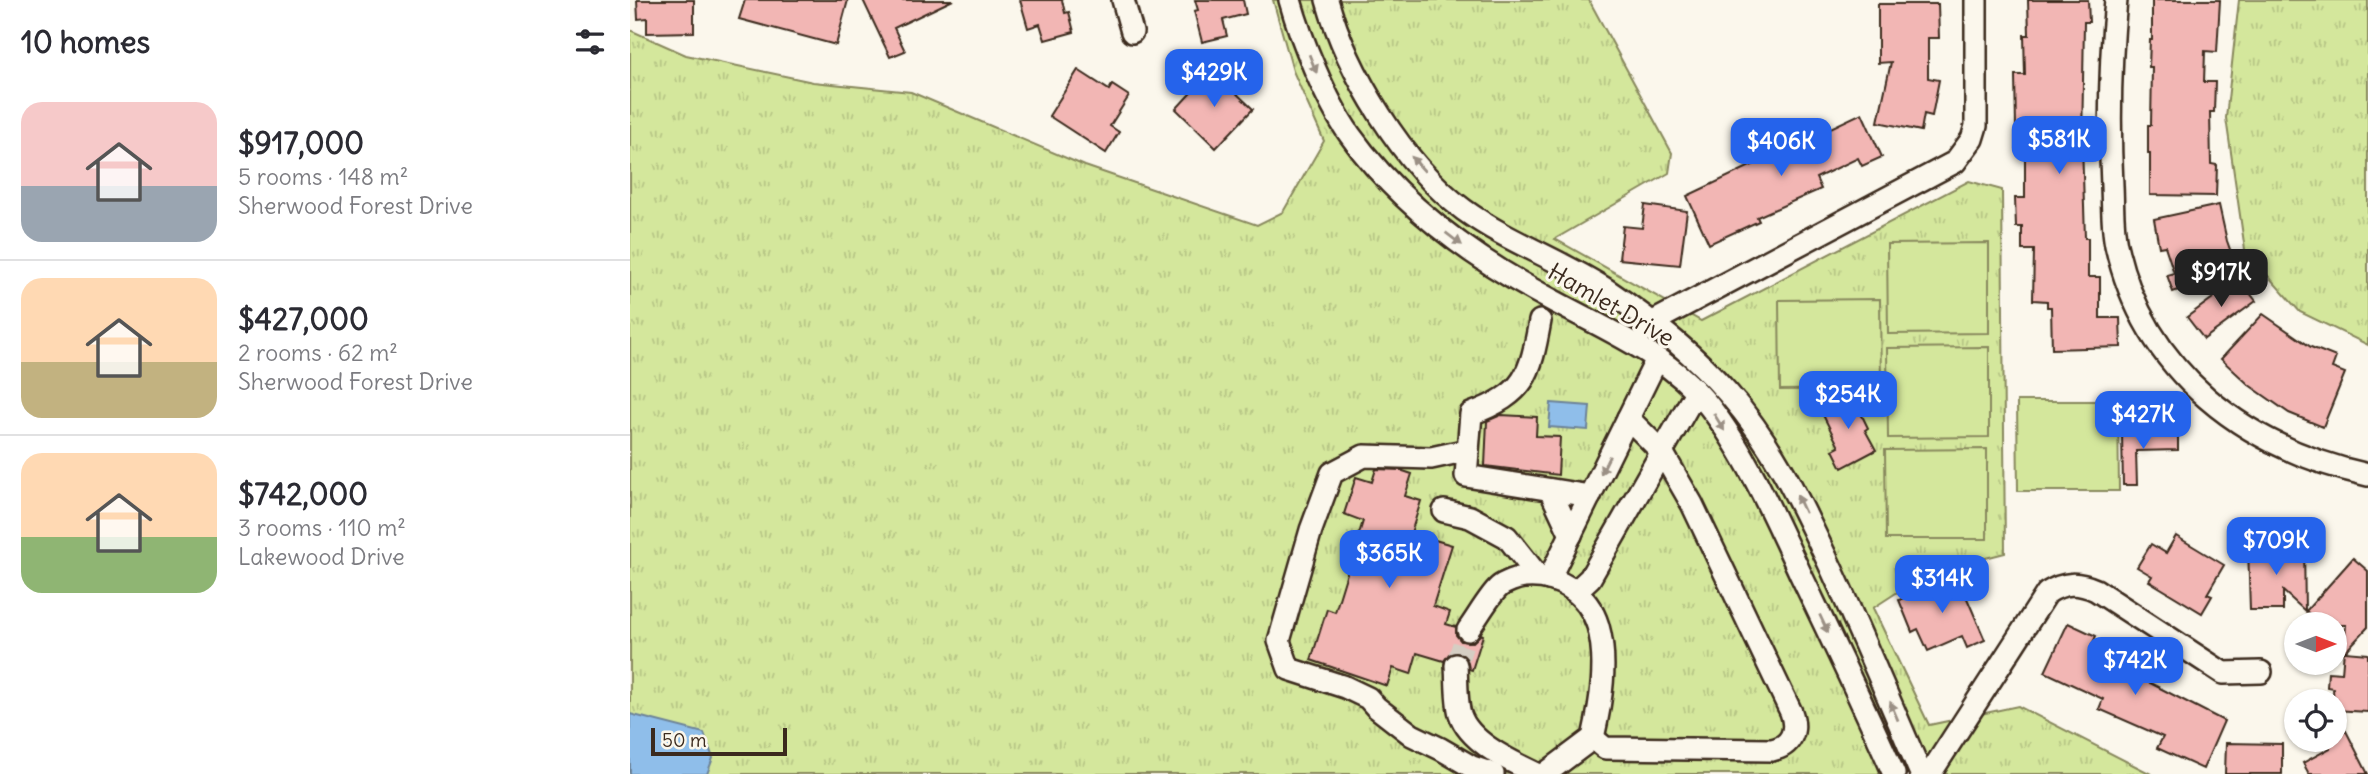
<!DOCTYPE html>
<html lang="en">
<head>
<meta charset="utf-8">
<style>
	body { margin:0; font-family:Delius,sans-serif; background:#f7f7f7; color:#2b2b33; height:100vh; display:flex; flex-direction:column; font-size:26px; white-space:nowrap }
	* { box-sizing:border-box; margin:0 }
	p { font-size:23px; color:#7c7c81 }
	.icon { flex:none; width:38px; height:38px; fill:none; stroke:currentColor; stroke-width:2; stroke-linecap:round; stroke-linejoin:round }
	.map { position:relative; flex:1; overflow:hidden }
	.sheet { display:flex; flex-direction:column; background:#fff; width:630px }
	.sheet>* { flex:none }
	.needle { width:46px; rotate:90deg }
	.buttons { position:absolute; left:1654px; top:612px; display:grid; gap:14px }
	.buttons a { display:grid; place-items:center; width:63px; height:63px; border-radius:50%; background:#fff; box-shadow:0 2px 5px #0004; font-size:35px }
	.scale { position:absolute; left:21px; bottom:18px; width:136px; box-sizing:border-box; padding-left:7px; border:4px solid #3b2a1e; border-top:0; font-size:19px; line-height:24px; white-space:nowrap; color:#3b2a1e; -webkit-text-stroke:5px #fbf7ec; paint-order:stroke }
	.price { position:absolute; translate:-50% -60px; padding:0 16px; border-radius:14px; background:#2563eb; color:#fff; font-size:23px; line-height:46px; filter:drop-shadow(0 2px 4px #0008) }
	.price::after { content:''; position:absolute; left:50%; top:42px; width:21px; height:16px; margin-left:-10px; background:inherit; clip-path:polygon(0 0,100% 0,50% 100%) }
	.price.selected { background:#222; color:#fff }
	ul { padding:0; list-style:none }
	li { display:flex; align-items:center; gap:21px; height:175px; padding:0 21px }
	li+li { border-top:2px solid #e1e1e2 }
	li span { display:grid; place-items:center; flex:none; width:196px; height:140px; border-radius:21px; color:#555 }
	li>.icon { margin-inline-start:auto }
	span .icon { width:84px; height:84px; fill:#fffc; stroke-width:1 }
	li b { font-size:30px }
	h2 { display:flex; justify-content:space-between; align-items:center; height:84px; padding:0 21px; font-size:30px }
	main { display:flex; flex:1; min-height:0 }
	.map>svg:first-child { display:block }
</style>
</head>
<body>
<main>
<section class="sheet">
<h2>10 homes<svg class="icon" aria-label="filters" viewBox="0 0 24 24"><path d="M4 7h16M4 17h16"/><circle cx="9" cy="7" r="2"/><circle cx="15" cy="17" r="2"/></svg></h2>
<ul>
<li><span style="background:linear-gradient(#f6c9c9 60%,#9aa5b1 0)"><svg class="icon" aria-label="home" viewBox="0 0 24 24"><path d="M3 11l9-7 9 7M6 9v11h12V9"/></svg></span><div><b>$917,000</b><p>5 rooms · 148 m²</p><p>Sherwood Forest Drive</p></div></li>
<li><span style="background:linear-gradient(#ffd9b3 60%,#c2b280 0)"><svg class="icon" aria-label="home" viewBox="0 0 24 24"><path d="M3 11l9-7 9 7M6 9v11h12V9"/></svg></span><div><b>$427,000</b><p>2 rooms · 62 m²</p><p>Sherwood Forest Drive</p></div></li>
<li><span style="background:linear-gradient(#ffd9b3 60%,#8fb573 0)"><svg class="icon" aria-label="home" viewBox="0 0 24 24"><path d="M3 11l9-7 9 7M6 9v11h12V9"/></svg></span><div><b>$742,000</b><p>3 rooms · 110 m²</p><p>Lakewood Drive</p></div></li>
</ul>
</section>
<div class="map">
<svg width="1738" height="774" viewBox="0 0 1738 774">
	<defs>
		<pattern id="grass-tufts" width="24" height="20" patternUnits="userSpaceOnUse" patternTransform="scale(1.75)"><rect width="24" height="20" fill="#d4e79c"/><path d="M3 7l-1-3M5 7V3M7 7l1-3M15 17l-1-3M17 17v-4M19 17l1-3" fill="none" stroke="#b7c686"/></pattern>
	</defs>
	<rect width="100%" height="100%" fill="#fbf7ec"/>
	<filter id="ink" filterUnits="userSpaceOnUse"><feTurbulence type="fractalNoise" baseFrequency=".0143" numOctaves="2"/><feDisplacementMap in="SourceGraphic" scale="14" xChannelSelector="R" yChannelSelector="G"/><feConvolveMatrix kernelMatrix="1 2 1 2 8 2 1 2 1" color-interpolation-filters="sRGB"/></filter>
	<g filter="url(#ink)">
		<g fill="url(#grass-tufts)" stroke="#88885d" stroke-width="2">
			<path d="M643,0H959L1042,153L1039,173L925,239L1071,321L1339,181L1372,190L1375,553L1297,573L1243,608L1299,725L1388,706L1521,774H0V30L56,55L183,82L281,92L455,166L627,225L653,212L694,141L663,71Z"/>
			<path d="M1609,0H1738V345L1670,312L1615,250L1596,118Z"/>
		</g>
		<g fill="#d4e79c" stroke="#88885d" stroke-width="2">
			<path d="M1359,243V333L1258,334L1257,244Z"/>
			<path d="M1250,299L1251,389L1150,390L1149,300Z"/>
			<path d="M1359,347V437L1258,438L1257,348Z"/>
			<path d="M1387,401H1488L1489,491H1388Z"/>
			<path d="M1357,449V539H1256L1255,450Z"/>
		</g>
		<g fill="#8fbeea" stroke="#6d8398" stroke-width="2">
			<path d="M921,403L960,406L958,430L919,427Z"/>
			<path d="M0,714L74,733L83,758L77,774H0Z"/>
		</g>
		<g fill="#f2b6b4" stroke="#3b2a1e" stroke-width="2">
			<path d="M7,0H64V32L17,33V18L8,19Z"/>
			<path d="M115,0H218L206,45L109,19Z"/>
			<path d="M233,0H323L264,28L275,51L260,57Z"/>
			<path d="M390,0H432L435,13L439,12L444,32L415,40L410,24L398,28Z"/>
			<path d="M565,0H613L616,14L593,20L597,36L572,42L564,11L568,10Z"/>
			<path d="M1398,0H1458L1459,22H1454L1452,143L1455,238H1458V277H1470V318H1490L1491,347L1422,349L1421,307H1417V301L1403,300L1404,250H1392V227H1386L1385,198H1395V156H1399L1398,127H1386L1385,75H1395L1394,35H1399Z"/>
			<path d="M1522,0H1590L1587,52L1575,51L1574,82H1585L1584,112H1580L1581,164L1587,165L1586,196L1520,195V153H1518V125H1521L1522,67H1519L1520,40H1522Z"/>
			<path d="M1248,4H1308L1309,38H1298V78L1309,80L1302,116L1294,114L1291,131L1248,122L1261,62L1248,63Z"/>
			<path d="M448,70L479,90L482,85L499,96L480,126L489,132L476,153L419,116Z"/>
			<path d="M582,70L623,109L586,148L546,109Z"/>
			<path d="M1232,113L1252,157L1232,166L1228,158L1186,178L1191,189L1127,217L1129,221L1079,244L1057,196Z"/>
			<path d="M1015,205L1057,211L1050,265L989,259L993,226L1012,228Z"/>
			<path d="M1589,205L1597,241L1607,269L1543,292L1537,275L1544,273L1535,246L1529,247L1524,219Z"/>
			<path d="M1609,279L1626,301L1574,339L1557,317Z"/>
			<path d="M1633,314L1681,347L1706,357L1702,368L1715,373L1693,427L1659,413L1619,385L1591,359Z"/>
			<path d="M1222,395L1238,428L1235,430L1246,450L1212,468L1203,450L1209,447L1191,411Z"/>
			<path d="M871,415L907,417L906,436L930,437L928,475L855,466L857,421Z"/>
			<path d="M1548,433V450L1506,451L1507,485H1493L1492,434Z"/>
			<path d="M746,469L770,470L782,474L775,496L791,501L781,533L822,545L803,606L820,612L816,624L826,627V635L831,641L843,642L851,634L853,635L842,670L839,669L837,658L831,653L819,654L814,661L787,653L781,674L763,668L757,686L681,660L697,609L705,612L733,521L714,514L726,477L742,482Z"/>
			<path d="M1546,536L1594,565L1577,594L1582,596L1572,613L1519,581L1522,576L1507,567L1521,544L1536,553Z"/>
			<path d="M1674,546L1675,611L1653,591V610H1620L1618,547Z"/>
			<path d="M1723,558L1738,571V627L1715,652L1738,654V712L1704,710L1703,688L1697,687L1698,672L1712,673L1716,625H1691L1676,611Z"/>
			<path d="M1327,575L1355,640L1337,648L1332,636L1298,651L1288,629L1282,632L1269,600Z"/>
			<path d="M1438,623L1466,636L1462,645L1483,655L1482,658L1523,676L1520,683L1594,721L1573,769L1527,748L1533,737L1469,709L1473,699L1415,672Z"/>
			<path d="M1716,731L1738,774H1679L1673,763L1700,748L1697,742L1704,740V737Z"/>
			<path d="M1596,743L1652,744V774H1595Z"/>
		</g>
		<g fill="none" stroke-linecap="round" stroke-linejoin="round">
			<path stroke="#d5cec3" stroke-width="21" stroke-dasharray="21 10" stroke-linecap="butt" d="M826,665L838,630"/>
			<defs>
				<g id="minor">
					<path d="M493,0L502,32"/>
					<path d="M660,0C671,40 696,101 720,135C770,205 843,258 918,298C974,329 1038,354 1079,406C1116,453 1145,519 1170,573C1202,640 1234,706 1264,774"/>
					<path d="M697,0C717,72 773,165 834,210C878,242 931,260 977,290C1020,319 1064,354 1098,393C1146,448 1171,504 1202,570C1233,638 1262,706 1291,774"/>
					<path d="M1486,0C1480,61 1479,125 1482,186C1483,206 1482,226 1486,245C1515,373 1615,448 1738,475"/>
					<path d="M910,321C900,376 896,393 841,414L836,476L960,496"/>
					<path d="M1015,331L1021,323L1325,162L1342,139L1346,126V0"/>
					<path d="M838,450L801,458L734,456L702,473L681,530L649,641L659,669L715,687L738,698L746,707L782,735L811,749L842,767L863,774"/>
					<path d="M920,490L941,535"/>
					<path d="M814,511L840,517L877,537L908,576"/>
					<path d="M919,579L1027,359"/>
					<path d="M946,591L960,578L1066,392"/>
					<path d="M838,630C847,618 859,596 869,587C875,582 887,578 894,577C928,574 958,593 968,626C978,661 971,703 963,738L915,774"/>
					<path d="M826,665C827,680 826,700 830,714C839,743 883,762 907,774"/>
					<path d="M963,738L975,748L1142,750C1161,746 1168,731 1161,712L1062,504L1032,452L998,418"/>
					<path d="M1300,774L1417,593C1434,582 1448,582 1466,590L1593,673L1631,672"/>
				</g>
			</defs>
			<use href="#minor" stroke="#3b2a1e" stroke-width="26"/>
			<use href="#minor" stroke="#fbf7ec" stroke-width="21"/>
		</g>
		<defs><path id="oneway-solid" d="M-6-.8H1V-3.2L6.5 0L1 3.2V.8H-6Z" transform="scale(1.75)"/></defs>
		<g fill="#9b9085">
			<use href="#oneway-solid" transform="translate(683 64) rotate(68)"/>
			<use href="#oneway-solid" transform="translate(788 164) rotate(-132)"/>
			<use href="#oneway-solid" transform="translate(824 239) rotate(37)"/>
			<use href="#oneway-solid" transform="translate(1089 422) rotate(58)"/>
			<use href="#oneway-solid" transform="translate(975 465) rotate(116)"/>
			<use href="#oneway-solid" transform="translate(1171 504) rotate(-115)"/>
			<use href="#oneway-solid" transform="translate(1194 624) rotate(65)"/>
			<use href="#oneway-solid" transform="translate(1264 711) rotate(-113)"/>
		</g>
	</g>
	<g text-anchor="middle" stroke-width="6" stroke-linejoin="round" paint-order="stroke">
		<g font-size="24" fill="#3b2a1e" stroke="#fbf7ec">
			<text transform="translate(981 305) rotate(30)" y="8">Hamlet Drive</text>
		</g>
	</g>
</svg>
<div class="buttons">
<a><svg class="needle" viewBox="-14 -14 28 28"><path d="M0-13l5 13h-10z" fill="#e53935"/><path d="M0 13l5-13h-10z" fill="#7c7c81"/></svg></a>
<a><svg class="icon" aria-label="locate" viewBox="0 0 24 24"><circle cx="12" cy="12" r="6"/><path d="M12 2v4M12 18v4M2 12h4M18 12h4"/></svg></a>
</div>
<div class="scale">50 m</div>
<b class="price" style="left:584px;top:109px">$429K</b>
<b class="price" style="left:1429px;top:176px">$581K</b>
<b class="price" style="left:1151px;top:178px">$406K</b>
<b class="price selected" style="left:1591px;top:309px">$917K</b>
<b class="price" style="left:1218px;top:431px">$254K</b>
<b class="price" style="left:1513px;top:451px">$427K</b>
<b class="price" style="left:1646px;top:577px">$709K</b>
<b class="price" style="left:759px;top:590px">$365K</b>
<b class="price" style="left:1312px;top:615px">$314K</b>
<b class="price" style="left:1505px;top:697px">$742K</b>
</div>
</main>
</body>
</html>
